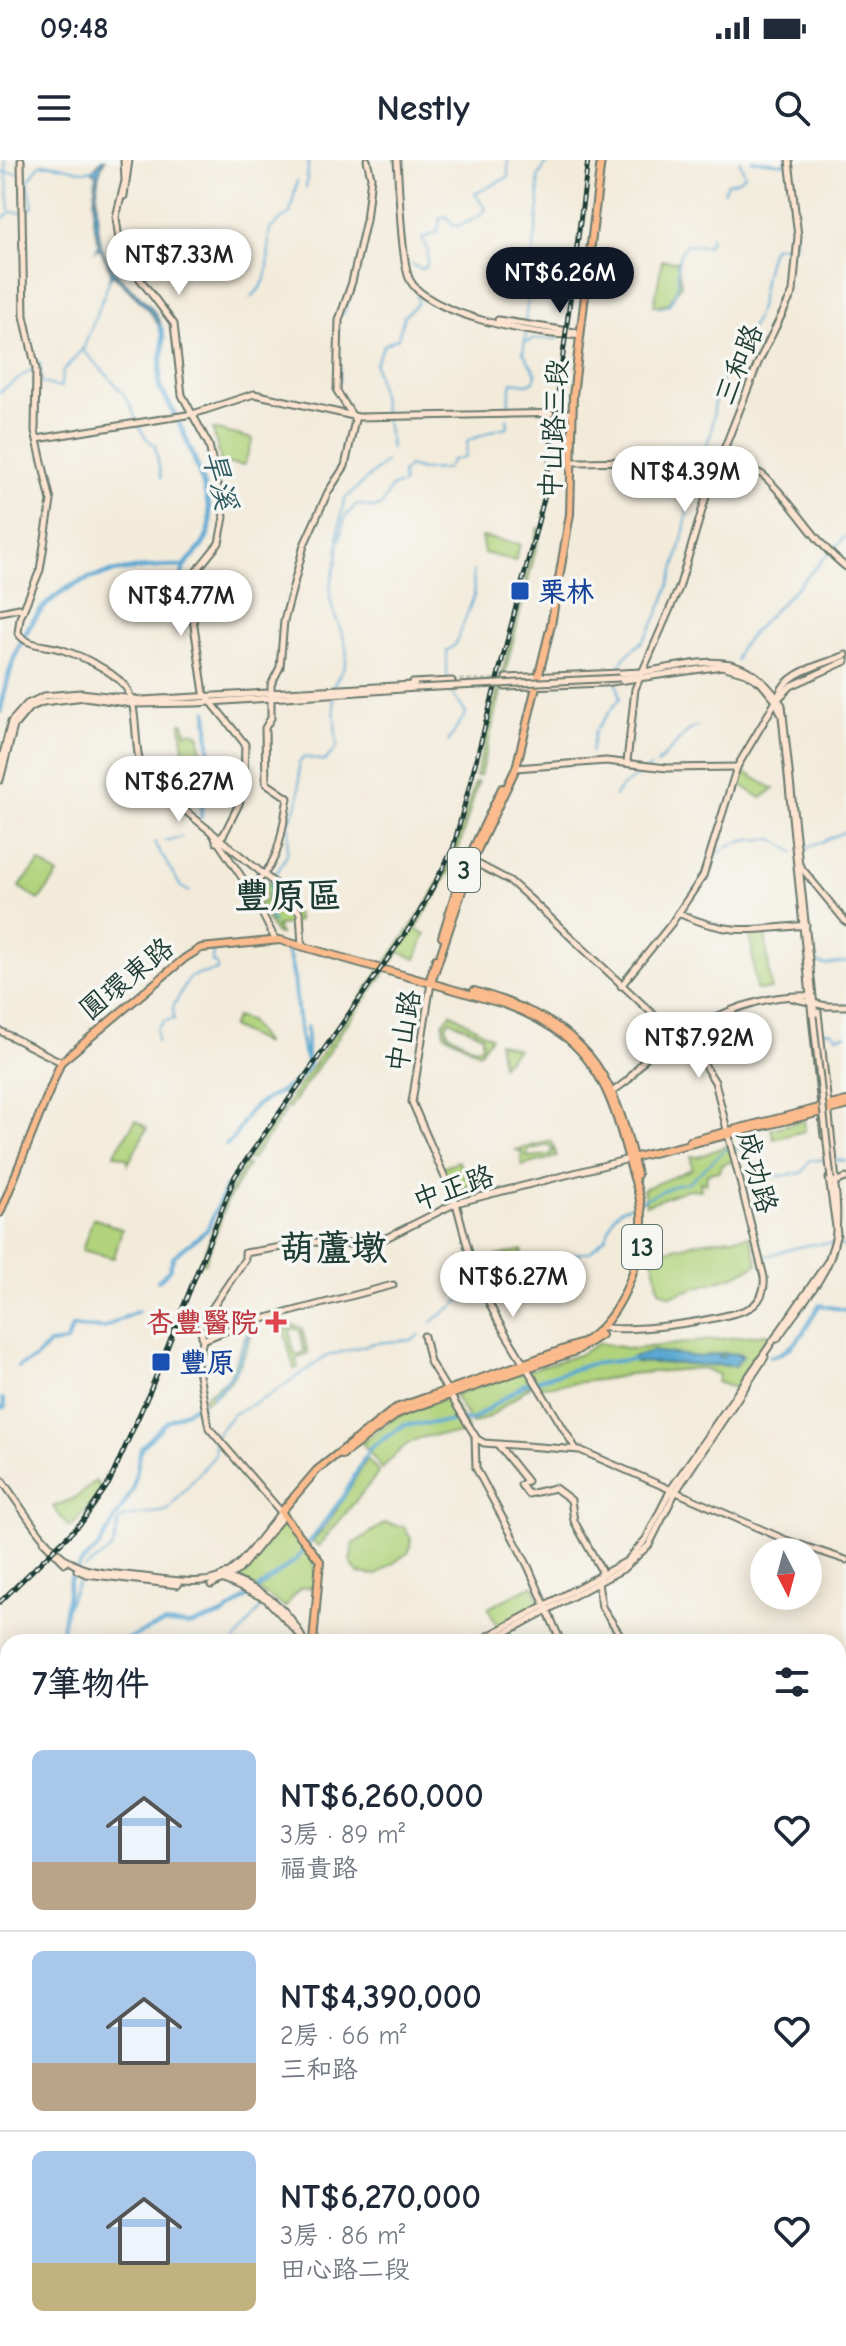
<!DOCTYPE html>
<html lang="zh-TW">
<head>
<meta charset="utf-8">
<style>
	body { margin:0; font-family:"Comic Neue","LXGW WenKai TC",sans-serif; background:#f2f2f3; color:#1f2937; height:100vh; display:flex; flex-direction:column; font-size:30px; white-space:nowrap }
	* { box-sizing:border-box; margin:0 }
	p { font-size:26px; color:#747a83 }
	.icon { flex:none; width:44px; height:44px; fill:none; stroke:currentColor; stroke-width:2; stroke-linecap:round; stroke-linejoin:round }
	.map { position:relative; flex:1; overflow:hidden }
	.details { position:absolute; left:0px; top:1474px; width:846px; height:712px; display:flex; flex-direction:column; background:#fff; border-radius:24px 24px 0 0; box-shadow:0 4px 20px #0003 }
	.details>* { flex:none }
	.needle { width:52px; rotate:174deg }
	.buttons { position:absolute; left:750px; top:1378px; display:grid; gap:16px }
	.buttons a { display:grid; place-items:center; width:72px; height:72px; border-radius:50%; background:#fff; box-shadow:0 4px 20px #0003; font-size:40px }
	.price { position:absolute; translate:-50% -68px; padding:0 18px; border-radius:28px; background:#fff; color:#222; font-size:26px; line-height:52px; filter:drop-shadow(0 2px 4px #0008) }
	.price::after { content:''; position:absolute; left:50%; top:48px; width:24px; height:18px; margin-left:-12px; background:inherit; clip-path:polygon(0 0,100% 0,50% 100%) }
	.price.selected { background:#111827; color:#fff }
	ul { padding:0; list-style:none }
	li { display:flex; align-items:center; gap:24px; height:200px; padding:0 32px }
	li+li { border-top:2px solid #e0e1e3 }
	li span { display:grid; place-items:center; flex:none; width:224px; height:160px; border-radius:12px; color:#555 }
	li>.icon { margin-inline-start:auto }
	span .icon { width:96px; height:96px; fill:#fffc; stroke-width:1 }
	li b { font-size:34px }
	h2 { display:flex; justify-content:space-between; align-items:center; height:96px; padding:0 32px; font-size:34px }
	.status { display:flex; justify-content:space-between; align-items:center; height:56px; padding:0 40px; background:#fff; direction:ltr }
	.status svg { height:22px; fill:currentColor }
	header { display:flex; justify-content:space-between; align-items:center; height:104px; padding:0 32px; background:#fff; font-size:36px; font-weight:800 }
	.map>svg:first-child { display:block }
</style>
</head>
<body>
<div class="status"><b>09:48</b><svg viewBox="0 0 49 12"><path d="M0 12V9h3v3zM5 12V6h3v6zM10 12V3h3v9zM15 12V0h3v12zM26 1h20v11H26zM47 4h2v5h-2z"/></svg></div>
<header><svg class="icon" aria-label="menu" viewBox="0 0 24 24"><path d="M4 6h16M4 12h16M4 18h16"/></svg>Nestly<svg class="icon" aria-label="search" viewBox="0 0 24 24"><circle cx="10" cy="10" r="6"/><path d="M15 15l6 6"/></svg></header>
<div class="map">
<svg width="846" height="2186" viewBox="0 0 846 2186">
	<rect width="100%" height="100%" fill="#f6f6f2"/>
	<filter id="ink" filterUnits="userSpaceOnUse"><feTurbulence type="fractalNoise" baseFrequency=".0125" numOctaves="2"/><feDisplacementMap in="SourceGraphic" scale="16" xChannelSelector="R" yChannelSelector="G"/><feConvolveMatrix kernelMatrix="1 2 1 2 8 2 1 2 1" color-interpolation-filters="sRGB"/></filter>
	<filter id="wash" filterUnits="userSpaceOnUse"><feTurbulence type="fractalNoise" baseFrequency=".006" numOctaves="4" result="noise"/><feDisplacementMap in="SourceGraphic" scale="32" xChannelSelector="R" yChannelSelector="G"/><feGaussianBlur stdDeviation="1.8" result="paint"/><feColorMatrix in="noise" values="0 0 0 0 0 0 0 0 0 0 0 0 0 0 0 0 0 1.4 0 .05"/><feComposite in="paint" operator="in"/></filter>
	<g filter="url(#wash)">
		<rect width="100%" height="100%" fill="#f3ebda"/>
		<g fill="#b1d37b" stroke="#688858" stroke-width="2" fill-rule="evenodd">
			<path d="M662,100L677,101L681,124L669,143L654,146Z"/>
			<path d="M213,269L253,279L244,305L221,303Z"/>
			<path d="M538,368L541,369L504,517H501Z"/>
			<path d="M481,377L520,384L515,401L484,393Z"/>
			<path d="M498,528H502L480,616H476Z"/>
			<path d="M181,563H184L186,573L194,571L200,576L201,597L185,604Z"/>
			<path d="M746,613L774,629L761,638L738,623Z"/>
			<path d="M475,622H478L455,701L416,769L426,774L416,799L399,792L390,804L386,803L429,741L450,703Z"/>
			<path d="M40,702L58,715L39,740L19,727Z"/>
			<path d="M268,721L296,755L298,761L276,767L280,774L275,773L259,744L267,739L263,730Z"/>
			<path d="M765,771L771,829L756,830L750,772Z"/>
			<path d="M379,812L384,814L341,872L339,869Z"/>
			<path d="M451,853L491,877L479,893L444,874L443,863ZM450,860L482,875V885L475,888L448,873L446,866Z"/>
			<path d="M236,857L249,861L265,884L231,867Z"/>
			<path d="M337,871L340,875L289,948L284,947Z"/>
			<path d="M498,882L517,889L502,905Z"/>
			<path d="M282,950L285,952L252,999L246,1000Z"/>
			<path d="M136,960L147,968L128,1004L127,998L114,994Z"/>
			<path d="M804,960L805,971L774,979L771,969Z"/>
			<path d="M552,981L557,997L521,1006L522,992L516,990ZM548,985L553,990L550,995L527,997L528,990Z"/>
			<path d="M731,984L735,1000L721,1005L719,1011L707,1013L706,1024L700,1022L701,1030L688,1029L646,1045L643,1029L692,1009L691,996L698,997Z"/>
			<path d="M458,1001L471,1025L453,1032L443,1007Z"/>
			<path d="M244,1004L248,1005L227,1042L205,1103L200,1104L225,1040Z"/>
			<path d="M93,1058L122,1069L114,1098L82,1090Z"/>
			<path d="M750,1076L758,1104L737,1115L670,1136L659,1130L652,1093L705,1081Z"/>
			<path d="M522,1090L521,1101L496,1107L490,1099H486Z"/>
			<path d="M255,1164C244,1196 237,1226 204,1242V1237L229,1217L250,1165Z"/>
			<path d="M293,1165L302,1168L308,1193L296,1199L298,1208L294,1209L283,1166L288,1170ZM294,1168L300,1171L304,1190L300,1196L294,1192L290,1173Z"/>
			<path d="M765,1174L771,1177L734,1228L717,1222L719,1215L702,1208L628,1214C617,1219 551,1226 538,1226L529,1210L578,1195L599,1183L632,1189Z"/>
			<path d="M526,1211L534,1223L489,1257L472,1264L454,1235Z"/>
			<path d="M449,1237L468,1268L465,1274C420,1275 412,1274 382,1309L362,1283L397,1256Z"/>
			<path d="M367,1299L379,1312L319,1386L312,1382L326,1367Z"/>
			<path d="M95,1321L103,1329L72,1367L68,1366L53,1347L77,1337Z"/>
			<path d="M284,1360C303,1384 320,1394 314,1427L300,1428L285,1447L236,1416Z"/>
			<path d="M385,1363L404,1367L411,1379L409,1392L377,1415L358,1413L350,1402L353,1384Z"/>
			<path d="M533,1425L542,1445L498,1468L488,1448Z"/>
		</g>
		<g fill="#58a7d2" stroke="#3c7283" stroke-width="2">
			<path d="M102,0H105C97,12 97,26 97,41C97,65 98,88 112,108C127,129 157,143 162,170L148,149L114,115L109,119L111,111L100,88L96,90L99,85L93,60L96,15L92,11Z"/>
			<path d="M652,1191L699,1197L722,1193L719,1197H724V1193L742,1194L743,1196H739L742,1198L735,1206L634,1202L633,1197Z"/>
			<path d="M838,2095L846,2096V2186H47L65,2178H838Z"/>
		</g>
		<g fill="none" stroke-linecap="round" stroke-linejoin="round">
			<g stroke="#58a7d2" stroke-width="2">
				<path d="M5,0L10,50"/>
				<path d="M752,0L784,4L786,0"/>
				<path d="M0,12L19,13"/>
				<path d="M793,17L795,30"/>
				<path d="M306,28L309,0"/>
				<path d="M724,32L727,23L737,21L745,15L739,0"/>
				<path d="M0,60L11,52L26,53L33,46L28,21L40,5C59,1 76,16 96,9"/>
				<path d="M363,89L365,78"/>
				<path d="M412,105L421,109L427,106L428,91L422,78L438,72L440,58L445,56L455,66C463,66 481,56 486,49L475,34L508,17V0"/>
				<path d="M250,138C277,117 265,94 270,69L290,53L297,21"/>
				<path d="M658,148L669,145C688,115 668,111 686,84L706,86L711,81L710,76"/>
				<path d="M344,154L353,126"/>
				<path d="M525,163L539,46L538,17L546,4L542,0"/>
				<path d="M527,182L533,179H557L561,175"/>
				<path d="M82,189C97,206 122,227 131,247C137,261 141,277 155,285L161,318"/>
				<path d="M340,221V204"/>
				<path d="M0,232L40,203L42,223L60,228L63,212L84,187L110,119"/>
				<path d="M507,251L512,222L528,224L534,221L536,214L523,192L526,174"/>
				<path d="M391,288L375,204L384,185L398,178L404,156L418,143L417,134"/>
				<path d="M698,301L711,274L716,232L730,203L733,186C769,163 757,122 773,87L795,84L792,44"/>
				<path d="M337,379L344,340L386,301"/>
				<path d="M338,386L345,357L357,344L374,348L382,345L391,327L403,324L402,313L409,306L421,310L446,309L452,300L465,297L468,280C484,277 491,268 508,267L507,258"/>
				<path d="M736,500L739,489L756,469L846,376"/>
				<path d="M618,513C621,495 634,491 644,479C664,454 693,359 687,329L691,322L690,310L694,305"/>
				<path d="M447,518V491L455,485L474,436L473,411"/>
				<path d="M333,528C335,519 342,513 345,505C353,483 331,458 330,436C329,418 339,404 338,386"/>
				<path d="M448,528L466,553L448,582"/>
				<path d="M591,592L595,571L620,538L617,523"/>
				<path d="M657,604L687,572L697,566"/>
				<path d="M615,636L621,627L651,607"/>
				<path d="M164,681L182,677"/>
				<path d="M154,682L181,727L190,732"/>
				<path d="M801,691L846,671"/>
				<path d="M712,710L716,695L730,685L748,680L773,679L794,692"/>
				<path d="M274,763L268,754L270,725L287,695L290,660L299,640V603L304,597L325,601L337,587L333,534"/>
				<path d="M817,802L824,805L846,802"/>
				<path d="M822,871H831L837,876L846,875"/>
				<path d="M157,883V869L164,861L174,859L173,847L190,817L217,810V804L212,802L213,789"/>
				<path d="M835,1000L846,1001"/>
				<path d="M764,1097C792,1089 817,1078 846,1087"/>
				<path d="M483,1122L500,1111L542,1108L558,1096L590,1092L606,1077L614,1056L620,1050L676,1025L688,1023L726,989H743L764,1014L771,1017L802,1013L810,1000H829"/>
				<path d="M432,1162L478,1127"/>
				<path d="M85,1408L113,1388L119,1362L125,1357L167,1351L215,1295L214,1278L233,1254L267,1237L327,1196L374,1183L412,1180L420,1175"/>
				<path d="M61,1476L66,1449L82,1414"/>
				<path d="M234,1482L265,1442"/>
				<path d="M838,1538L846,1539"/>
				<path d="M838,1693L846,1692"/>
				<path d="M838,1775L846,1771"/>
				<path d="M0,1933L8,1926"/>
				<path d="M838,1938L846,1942"/>
				<path d="M0,2060L8,2057"/>
				<path d="M0,2076L8,2079"/>
			</g>
			<g stroke="#58a7d2" stroke-width="4">
				<path d="M184,406L181,419L184,428"/>
				<path d="M201,657L202,633L211,614L207,551"/>
				<path d="M285,786C301,821 293,877 309,904"/>
				<path d="M307,867V899"/>
				<path d="M226,985C238,976 239,967 247,955C259,936 293,935 309,903"/>
				<path d="M158,1121L169,1110L174,1096L207,1070L226,1026"/>
				<path d="M770,1197C797,1191 807,1167 819,1145L846,1150"/>
				<path d="M18,1207L36,1198L49,1184L67,1182L72,1167L103,1168L138,1151"/>
				<path d="M213,1236L235,1211L249,1173"/>
				<path d="M0,1249L5,1247L3,1239"/>
				<path d="M60,1482L70,1420L82,1402L98,1388L133,1329L141,1288L165,1263L201,1243"/>
				<path d="M120,1482L164,1463L189,1465L223,1455L297,1399L343,1337L370,1288L404,1265L472,1260L525,1224L591,1204L636,1199"/>
				<path d="M0,1529L8,1526"/>
			</g>
			<path stroke="#58a7d2" stroke-width="5" d="M0,552C23,435 67,407 184,406C194,395 206,385 209,370C216,341 178,254 160,229C156,208 169,186 160,167"/>
		</g>
	</g>
	<g filter="url(#ink)">
		<g fill="none" stroke-linecap="round" stroke-linejoin="round">
			<path stroke="#c9c8b9" stroke-width="5" stroke-dasharray="5 2.5" stroke-linecap="butt" d="M452,521L509,520"/>
			<defs>
				<g id="secondary">
					<path d="M21,0L24,156L36,209L35,271L51,341L40,410L20,458L18,473C28,488 48,484 63,490C82,496 109,509 123,524C142,544 130,592 146,619L278,726L300,753L302,786"/>
					<path d="M124,0L125,21L116,57L119,80L131,107L174,164L182,235L209,285L224,357L219,383L194,414L189,432L204,533L245,584L244,621L239,644L224,674L216,682"/>
					<path d="M397,0C399,25 401,98 409,118C424,155 544,178 581,175"/>
					<path d="M124,36L129,0"/>
					<path d="M498,160L575,172"/>
					<path d="M37,279L193,254L254,234L358,257L572,253"/>
					<path d="M571,302C607,302 743,296 764,316C795,344 814,382 846,407"/>
					<path d="M0,452L19,448L23,451"/>
					<path d="M643,512L506,518L505,527L604,523L722,506L746,513L761,523L776,541L782,556L824,976"/>
					<path d="M644,512C705,502 743,486 782,545L815,856"/>
					<path d="M620,518L639,517"/>
					<path d="M412,523L452,521"/>
					<path d="M778,537C786,510 824,505 846,495"/>
					<path d="M627,602L635,529L679,428L708,330L758,203L793,132L798,76L789,0"/>
					<path d="M0,606L11,562L27,544L44,536L81,533L142,540L413,525"/>
					<path d="M516,608L606,601L667,608L737,607"/>
					<path d="M0,620L14,566L29,548L43,542L85,537L132,544L197,543L417,528"/>
					<path d="M210,670L249,728L274,777"/>
					<path d="M472,701L510,721L528,737L700,898L715,922L764,1117C765,1127 763,1137 754,1145C738,1159 625,1174 603,1167"/>
					<path d="M800,706L846,762"/>
					<path d="M249,728C281,706 281,674 288,638L266,623L265,568L271,558V525L280,507L284,461L304,385L328,332L345,306L355,260L337,231L339,160L352,122L366,60L371,17L367,0"/>
					<path d="M678,753C728,776 754,770 806,765"/>
					<path d="M431,823L412,942L456,1043L471,1100L482,1129L498,1161L576,1289"/>
					<path d="M621,826L671,764L703,716L737,607L776,541L791,526L846,501"/>
					<path d="M792,838L826,846H846"/>
					<path d="M818,852L836,1021"/>
					<path d="M0,871L61,902"/>
					<path d="M681,879C715,852 766,834 810,836"/>
					<path d="M611,933L628,920L669,869"/>
					<path d="M835,1022L846,1018"/>
					<path d="M424,1176L430,1202L477,1279L484,1283L580,1290L786,1380L846,1400"/>
					<path d="M777,1179C821,1114 846,1104 834,1018"/>
					<path d="M203,1180L240,1165L393,1125"/>
					<path d="M475,1276L476,1308L528,1406L561,1482"/>
					<path d="M498,1285L527,1321L521,1325L528,1334L555,1328L571,1340L574,1361L601,1410L598,1423L602,1447L625,1482"/>
					<path d="M0,1318C21,1345 41,1384 70,1402C88,1414 115,1413 135,1416C230,1428 223,1426 281,1352L209,1268L197,1204L203,1180L200,1166L245,1099V1093L312,1082L348,1084L386,1078L456,1043L629,999"/>
					<path d="M44,1382L65,1403"/>
					<path d="M77,1410L86,1414L178,1425"/>
					<path d="M229,1418C264,1431 289,1447 304,1482"/>
					<path d="M224,1420L266,1439L301,1476"/>
					<path d="M211,1425L239,1410L284,1355"/>
					<path d="M477,1482L627,1401L646,1379L671,1329L828,1101L837,1074L829,1018"/>
					<path d="M488,1482L623,1409L649,1385L676,1331L765,1197"/>
					<path d="M0,1614L8,1612"/>
					<path d="M0,1619L8,1617"/>
					<path d="M0,1707L8,1704"/>
					<path d="M838,1779L846,1775"/>
					<path d="M839,1888L846,1897"/>
					<path d="M71,2178L72,2186"/>
				</g>
				<g id="primary">
					<path d="M442,777L462,712L502,628"/>
					<path d="M430,819L436,799"/>
					<path d="M431,823L472,701L516,608L551,465L570,354L573,236L601,0"/>
					<path d="M474,831C585,863 613,907 637,1015"/>
					<path d="M690,981L846,941"/>
					<path d="M632,998L846,946"/>
					<path d="M0,1053L61,902L185,798L201,788L280,780L504,844C526,852 549,864 568,879C607,912 619,961 631,1008C636,1025 643,1044 642,1062C640,1106 621,1159 582,1183L396,1248L317,1310L281,1352L320,1401L313,1482"/>
					<path d="M342,1295L399,1253L576,1191L601,1175"/>
					<path d="M298,2178L299,2186"/>
					<path d="M303,2178V2186"/>
				</g>
				<path id="highway" d="M0,1986L8,1989"/>
			</defs>
			<use href="#secondary" stroke="#697a6e" stroke-width="9"/>
			<use href="#primary" stroke="#697a6e" stroke-width="10"/>
			<use href="#highway" stroke="#697a6e" stroke-width="11"/>
			<use href="#secondary" stroke="#fde4d1" stroke-width="5"/>
			<use href="#primary" stroke="#fbbb8c" stroke-width="6"/>
			<use href="#highway" stroke="#fbbb8c" stroke-width="7"/>
			<defs>
				<path id="rail" d="M0,1442L82,1362L109,1323L150,1231L235,1016L417,757L453,689L545,335L588,0"/>
			</defs>
			<use href="#rail" stroke="#1f3d34" stroke-width="5"/>
			<use href="#rail" stroke="#f6f6f2" stroke-width="2" stroke-dasharray="6" stroke-linecap="butt"/>
			<defs>
				<g id="secondary-bridge">
					<path d="M417,528L620,518"/>
					<path d="M813,856L831,1019"/>
				</g>
				<path id="highway-bridge" d="M838,1892L846,1886"/>
			</defs>
			<use href="#secondary-bridge" stroke="#697a6e" stroke-width="9" stroke-linecap="butt"/>
			<use href="#highway-bridge" stroke="#697a6e" stroke-width="11" stroke-linecap="butt"/>
			<use href="#secondary-bridge" stroke="#fde4d1" stroke-width="5"/>
			<use href="#highway-bridge" stroke="#fbbb8c" stroke-width="7"/>
		</g>
	</g>
	<g fill="#1a4fb4" stroke="#f6f6f2" stroke-width="3">
		<rect x="510" y="421" width="20" height="20" rx="4"/>
		<rect x="151" y="1192" width="20" height="20" rx="4"/>
	</g>
	<path fill="#e0444e" stroke="#f6f6f2" stroke-width="3" d="M272 1150h8v8h8v8h-8v8h-8v-8h-8v-8h8z"/>
	<g text-anchor="middle" stroke-width="7" stroke-linejoin="round" paint-order="stroke">
		<g fill="#f6f6f2" stroke="#60746d" stroke-width="2">
			<rect x="448" y="688" width="32" height="44" rx="6"/>
			<rect x="622" y="1065" width="40" height="44" rx="6"/>
		</g>
		<g font-size="26" font-weight="bold" fill="#1f3d34">
			<text x="464" y="719">3</text>
			<text x="642" y="1096">13</text>
		</g>
		<g font-size="28" fill="#1f3d34" stroke="#f6f6f2">
			<text transform="translate(738 204) rotate(-68)" y="10">三和路</text>
			<text transform="translate(553 269) rotate(-87)" y="10">中山路三段</text>
			<text transform="translate(126 818) rotate(-39)" y="10">圓環東路</text>
			<text transform="translate(403 871) rotate(-80)" y="10">中山路</text>
			<text transform="translate(758 1012) rotate(75)" y="10">成功路</text>
			<text transform="translate(453 1027) rotate(-19)" y="10">中正路</text>
		</g>
		<g font-size="28" font-weight="bold" fill="#164399" stroke="#f6f6f2" text-anchor="start">
			<text x="538" y="441">栗林</text>
			<text x="179" y="1212">豐原</text>
		</g>
		<g font-size="28" font-weight="bold" fill="#be3a42" stroke="#f6f6f2" text-anchor="end">
			<text x="258" y="1172">杏豐醫院</text>
		</g>
		<g font-size="30" font-style="italic" fill="#305d63" stroke="#f6f6f2">
			<text transform="translate(220 320) rotate(76)" y="10">旱溪</text>
		</g>
		<g font-size="36" font-weight="bold" fill="#1f3d34" stroke="#f6f6f2">
			<text x="288" y="748">豐原區</text>
			<text x="333" y="1100">葫蘆墩</text>
		</g>
	</g>
</svg>
<div class="buttons">
<a><svg class="needle" viewBox="-14 -14 28 28"><path d="M0-13l5 13h-10z" fill="#e53935"/><path d="M0 13l5-13h-10z" fill="#747a83"/></svg></a>
</div>
<b class="price" style="left:179px;top:137px">NT$7.33M</b>
<b class="price selected" style="left:560px;top:155px">NT$6.26M</b>
<b class="price" style="left:685px;top:354px">NT$4.39M</b>
<b class="price" style="left:181px;top:478px">NT$4.77M</b>
<b class="price" style="left:179px;top:664px">NT$6.27M</b>
<b class="price" style="left:699px;top:920px">NT$7.92M</b>
<b class="price" style="left:513px;top:1159px">NT$6.27M</b>
<section class="details">
<h2>7筆物件<svg class="icon" aria-label="filters" viewBox="0 0 24 24"><path d="M4 7h16M4 17h16"/><circle cx="9" cy="7" r="2"/><circle cx="15" cy="17" r="2"/></svg></h2>
<ul>
<li><span style="background:linear-gradient(#a9c7e8 70%,#b9a48a 0)"><svg class="icon" aria-label="home" viewBox="0 0 24 24"><path d="M3 11l9-7 9 7M6 9v11h12V9"/></svg></span><div><b>NT$6,260,000</b><p>3房 · 89 m²</p><p>福貴路</p></div><svg class="icon" aria-label="heart" viewBox="0 0 24 24"><path d="M12 20l-8-8c-3-5 5-10 8-4 3-6 11-1 8 4z"/></svg></li>
<li><span style="background:linear-gradient(#a9c7e8 70%,#b9a48a 0)"><svg class="icon" aria-label="home" viewBox="0 0 24 24"><path d="M3 11l9-7 9 7M6 9v11h12V9"/></svg></span><div><b>NT$4,390,000</b><p>2房 · 66 m²</p><p>三和路</p></div><svg class="icon" aria-label="heart" viewBox="0 0 24 24"><path d="M12 20l-8-8c-3-5 5-10 8-4 3-6 11-1 8 4z"/></svg></li>
<li><span style="background:linear-gradient(#a9c7e8 70%,#c2b280 0)"><svg class="icon" aria-label="home" viewBox="0 0 24 24"><path d="M3 11l9-7 9 7M6 9v11h12V9"/></svg></span><div><b>NT$6,270,000</b><p>3房 · 86 m²</p><p>田心路二段</p></div><svg class="icon" aria-label="heart" viewBox="0 0 24 24"><path d="M12 20l-8-8c-3-5 5-10 8-4 3-6 11-1 8 4z"/></svg></li>
</ul>
</section>
</div>
</body>
</html>
